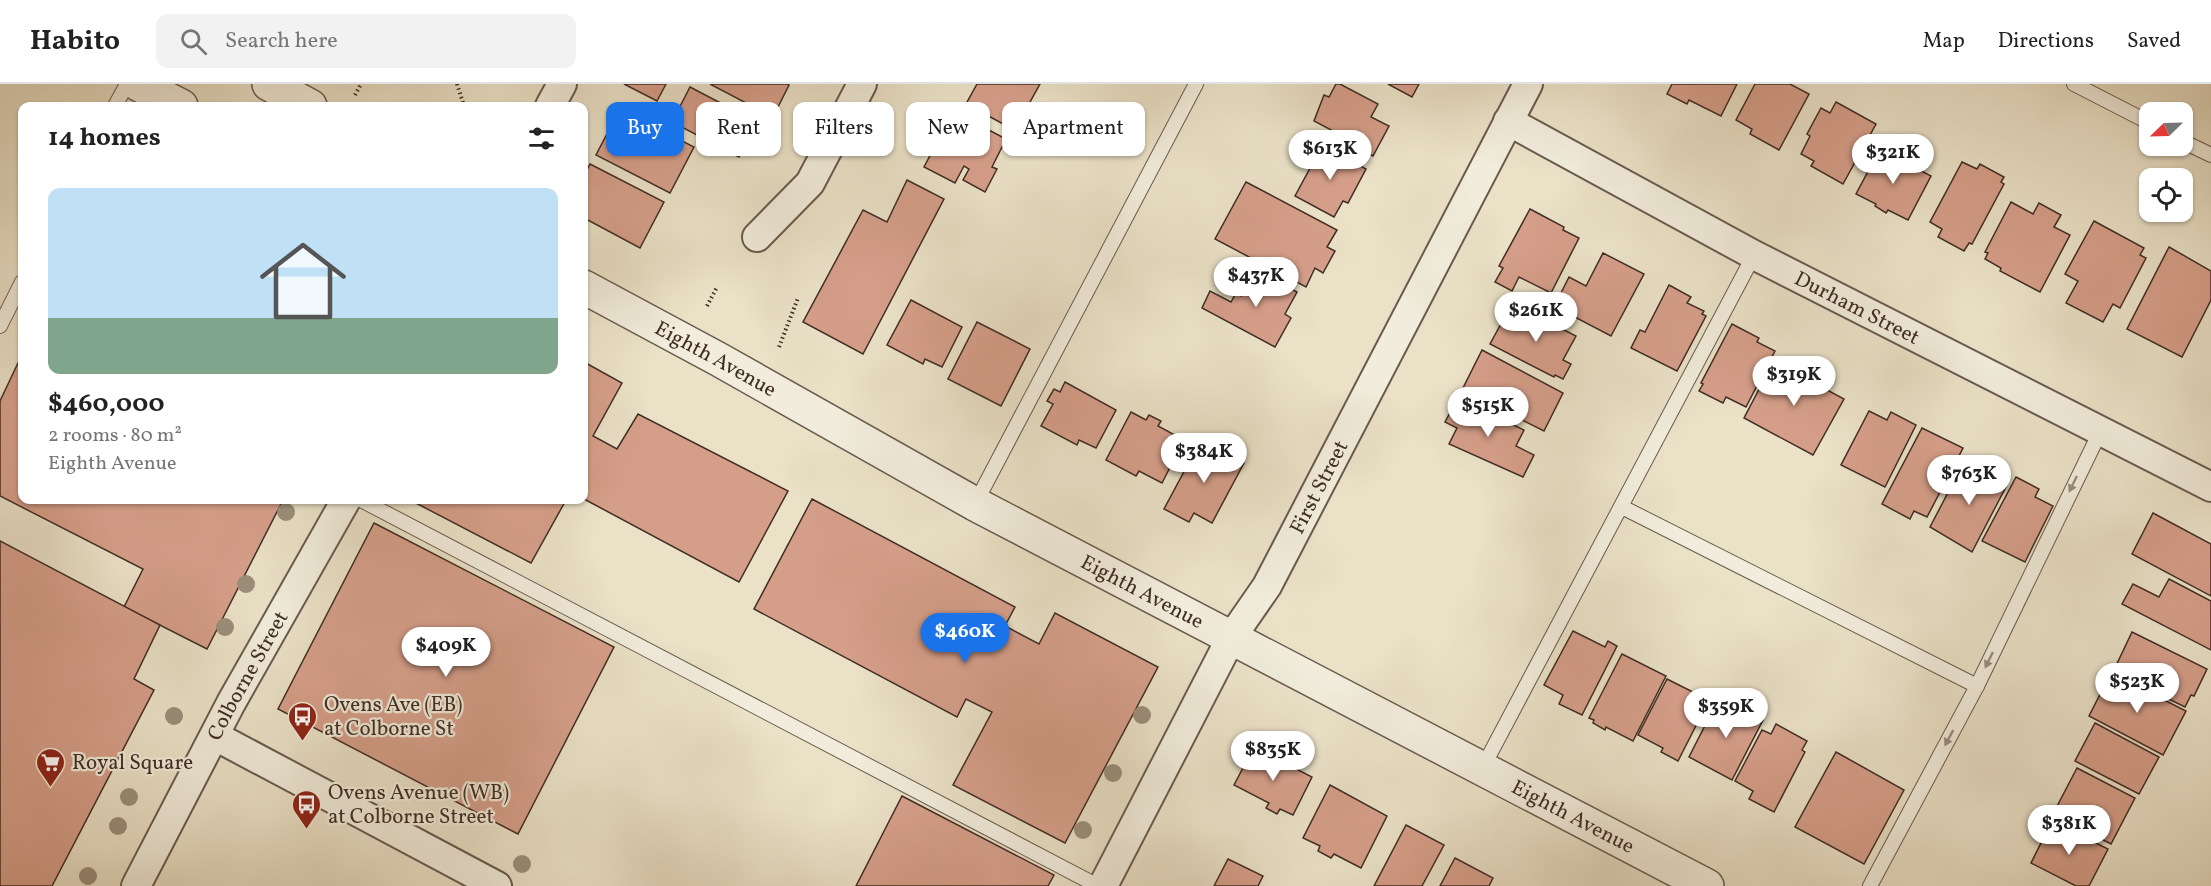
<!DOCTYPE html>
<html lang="en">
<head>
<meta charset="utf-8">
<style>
	body { margin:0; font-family:Vollkorn,serif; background:#f2f2f2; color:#222; height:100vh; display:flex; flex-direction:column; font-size:22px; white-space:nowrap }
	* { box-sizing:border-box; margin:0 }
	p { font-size:20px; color:#767676 }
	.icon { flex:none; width:33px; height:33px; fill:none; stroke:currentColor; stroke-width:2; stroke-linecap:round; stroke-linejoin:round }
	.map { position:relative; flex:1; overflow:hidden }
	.drawer { position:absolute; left:18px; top:18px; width:570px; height:402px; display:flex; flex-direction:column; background:#fff; border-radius:12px; box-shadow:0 2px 4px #0004 }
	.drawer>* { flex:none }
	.guide { position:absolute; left:606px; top:18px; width:570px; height:54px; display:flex; gap:12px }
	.needle { width:39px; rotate:247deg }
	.fabs { position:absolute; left:2139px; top:18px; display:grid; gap:12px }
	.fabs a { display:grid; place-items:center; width:54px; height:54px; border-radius:12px; background:#fff; box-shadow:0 2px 4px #0004; font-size:30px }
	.price { position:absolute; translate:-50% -51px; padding:0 14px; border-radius:21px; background:#fff; color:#222; font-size:20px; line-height:39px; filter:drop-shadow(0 2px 3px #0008) }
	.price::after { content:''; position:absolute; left:50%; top:36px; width:18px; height:14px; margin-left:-9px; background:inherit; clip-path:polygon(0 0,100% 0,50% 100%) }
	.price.active { background:#1a73e8; color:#fff }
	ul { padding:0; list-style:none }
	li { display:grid; align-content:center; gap:12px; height:318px; padding:0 30px }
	li span { display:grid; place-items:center; height:186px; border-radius:12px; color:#555 }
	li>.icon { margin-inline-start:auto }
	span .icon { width:108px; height:108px; fill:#fffc; stroke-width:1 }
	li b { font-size:26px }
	h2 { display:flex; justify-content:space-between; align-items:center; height:72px; padding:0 30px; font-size:26px }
	.chip { padding:0 21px; border-radius:12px; background:#fff; box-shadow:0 2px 4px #0004; font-size:21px; line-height:54px }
	.chip.active { background:#1a73e8; color:#fff }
	header { display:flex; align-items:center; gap:36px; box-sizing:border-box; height:84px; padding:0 30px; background:#fff; border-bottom:2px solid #e0e0e0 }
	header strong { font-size:28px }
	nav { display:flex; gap:33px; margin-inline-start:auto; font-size:21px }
	.search { width:420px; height:54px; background:#f2f2f2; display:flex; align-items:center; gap:15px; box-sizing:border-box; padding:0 21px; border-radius:12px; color:#767676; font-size:22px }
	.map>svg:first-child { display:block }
</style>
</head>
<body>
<header>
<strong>Habito</strong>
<div class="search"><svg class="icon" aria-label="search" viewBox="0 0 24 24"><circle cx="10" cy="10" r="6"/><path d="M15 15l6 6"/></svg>Search here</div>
<nav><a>Map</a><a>Directions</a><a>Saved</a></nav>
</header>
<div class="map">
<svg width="2211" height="802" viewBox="0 0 2211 802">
	<rect width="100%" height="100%" fill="#eae1c7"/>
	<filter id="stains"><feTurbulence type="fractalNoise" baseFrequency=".00333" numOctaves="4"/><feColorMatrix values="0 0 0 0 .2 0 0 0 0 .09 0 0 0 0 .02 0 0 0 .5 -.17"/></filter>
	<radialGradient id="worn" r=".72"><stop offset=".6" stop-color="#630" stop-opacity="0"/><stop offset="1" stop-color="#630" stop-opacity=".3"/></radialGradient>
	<g fill="#d59e89" stroke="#402d25" stroke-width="1.5">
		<path d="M624,0H666L657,17Z"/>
		<path d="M710,0H787L789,1L773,33Z"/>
		<path d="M977,0H1040L1025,27L1015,22L1005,41L966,20Z"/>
		<path d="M1336,0H1340L1378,20L1371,33L1389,42L1373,72L1350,60L1352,57L1314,37L1324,11L1329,13Z"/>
		<path d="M1388,0H1419L1412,13Z"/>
		<path d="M1672,0H1737L1721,32L1689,16L1687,20L1667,10Z"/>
		<path d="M1755,0H1790L1809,10L1779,66L1750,50L1752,45L1736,36Z"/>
		<path d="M690,3L757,38L739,73L672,38Z"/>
		<path d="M1836,18L1876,40L1843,100L1811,82L1814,77L1801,70L1810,52L1807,50L1821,24L1830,29Z"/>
		<path d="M620,25L694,63L670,109L596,71Z"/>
		<path d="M955,28L1006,55L992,83L997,85L985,108L963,96L969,85L964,82L955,99L924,83L934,64L925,60L935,42L944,47Z"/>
		<path d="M1335,61L1347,68L1344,73L1366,85L1348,119L1343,117L1334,133L1295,112L1322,62L1332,67Z"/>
		<path d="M1880,65L1931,92L1908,136L1888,126L1886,129L1875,122L1876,120L1856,110Z"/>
		<path d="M1962,78L1977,85L1980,80L2004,93L2001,98L2004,100L1972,160L1969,159L1964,167L1938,153L1942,145L1930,138Z"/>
		<path d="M590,80L664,118L640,164L584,134V92Z"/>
		<path d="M907,96L944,115L863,270L803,238L863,126L887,138Z"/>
		<path d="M1246,98L1337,146L1327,163L1335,167L1323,189L1315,184L1306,203L1215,155Z"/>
		<path d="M2011,118L2033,130L2039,119L2061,131L2054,143L2070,151L2040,208L2000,187L2001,184L1985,175L1988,169L1985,168Z"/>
		<path d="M1530,125L1564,143L1563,146L1579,154L1551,209L1519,193L1512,207L1495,198L1503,184L1499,182Z"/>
		<path d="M2094,137L2144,164L2140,171L2146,174L2120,224L2113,220L2103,238L2066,219L2078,197L2065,190Z"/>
		<path d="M2169,163L2211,187V216L2182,273L2127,245Z"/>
		<path d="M1603,169L1644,190L1611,252L1567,229L1569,226L1556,219L1569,193L1586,202Z"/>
		<path d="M1255,186L1297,208L1285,230L1291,234L1275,263L1202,224L1210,207L1231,218L1236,209L1241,212Z"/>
		<path d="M1669,201L1691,213L1687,219L1704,227L1702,230L1706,232L1677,287L1631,264L1640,246L1645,248Z"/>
		<path d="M911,216L962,243L942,283L925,275L923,280L887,261Z"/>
		<path d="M1519,223L1576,252L1563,276L1571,280L1563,295L1555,291L1554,293L1490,260L1502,238L1510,242Z"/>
		<path d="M977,238L1030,265L1001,322L948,295Z"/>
		<path d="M1732,240L1759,254L1757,258L1775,267L1746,323L1726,313L1723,319L1699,307L1703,300L1701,299Z"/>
		<path d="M1482,266L1563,309L1544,347L1462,306Z"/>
		<path d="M1776,273L1792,282L1790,286L1844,315L1813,371L1744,334Z"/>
		<path d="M584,278L622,299L593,352L617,365L638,330L788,407L739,498L584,415Z"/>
		<path d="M18,279L22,281V416H283L207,565L124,523L143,485L0,412V317Z"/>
		<path d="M1065,298L1116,326L1096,364L1079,356L1077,361L1041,342L1053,320L1047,317L1054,305L1060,308Z"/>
		<path d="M1458,314L1524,346L1516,362L1534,371L1523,393L1449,360L1457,344L1445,338Z"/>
		<path d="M1869,327L1887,336L1891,328L1916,341L1885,403L1841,381Z"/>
		<path d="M1131,328L1146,336L1149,331L1161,337L1158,342L1184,356L1162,399L1139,387L1136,392L1106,376Z"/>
		<path d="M1922,344L1963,364L1927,433L1914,427L1910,435L1882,420Z"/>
		<path d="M1201,356L1244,379L1212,439L1194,429L1189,438L1164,425Z"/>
		<path d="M1965,376L2008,399L1972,468L1930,443Z"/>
		<path d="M2016,393L2039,405L2035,413L2053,422L2025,478L1982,457Z"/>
		<path d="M812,415L1015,523L1005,542L1039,560L1055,529L1158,583L1065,759L953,701L992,628L966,615L957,633L754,525Z"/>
		<path d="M410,416H566L531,479Z"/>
		<path d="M2153,429L2211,460V512L2132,470Z"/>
		<path d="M374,439L614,563L518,750L278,625Z"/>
		<path d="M0,457L160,541L134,595L154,606L52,802H0Z"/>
		<path d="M2169,495L2211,517V566L2122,520L2133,500L2159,513Z"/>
		<path d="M1573,547L1605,563L1608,557L1617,562L1582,631L1559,620L1563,611L1544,601Z"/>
		<path d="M2132,548L2207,585L2194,612L2191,611L2185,623L2113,588Z"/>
		<path d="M1622,570L1666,592L1633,657L1606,643L1605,646L1593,639L1594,636L1589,634Z"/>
		<path d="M2111,589L2186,627L2163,671L2089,632Z"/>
		<path d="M1667,595L1709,616L1678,677L1661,668L1663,664L1638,651Z"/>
		<path d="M1719,614L1763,636L1732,696L1689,673Z"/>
		<path d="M2095,639L2159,673L2139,710L2075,677Z"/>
		<path d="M1776,640L1807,657L1802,666L1805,668L1774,728L1749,715L1753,707L1735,697L1762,646L1771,650Z"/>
		<path d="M1254,663L1312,693L1293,731L1280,725L1277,730L1266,724L1269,719L1234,701Z"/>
		<path d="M1836,668L1904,706L1864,780L1795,743Z"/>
		<path d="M2077,684L2135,714L2111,760L2053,730Z"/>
		<path d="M1330,701L1387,732L1361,784L1334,770L1331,774L1318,767L1320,762L1303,754Z"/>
		<path d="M902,712L1054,791L1048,802H856Z"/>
		<path d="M2052,737L2108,765L2089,802H2076L2031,779Z"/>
		<path d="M1406,741L1444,761L1422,802H1374Z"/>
		<path d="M1455,774L1493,794L1489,802H1440Z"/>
		<path d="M1228,775L1263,792L1258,802H1214Z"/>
	</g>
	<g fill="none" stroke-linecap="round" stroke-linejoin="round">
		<defs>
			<g id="service">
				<path d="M2074,0L2150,39"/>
				<path d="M115,22L127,0"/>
				<path d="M2182,57L2211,71"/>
				<path d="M0,242L22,198"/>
				<path d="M361,416L1098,802"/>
				<path d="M975,420L1196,0"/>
				<path d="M1622,423L1977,602"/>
				<path d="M1482,685L1754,171"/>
				<path d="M1870,802L1977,602L2100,348"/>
			</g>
			<g id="minor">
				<path d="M550,22L562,0"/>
				<path id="s1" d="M1508,37L1754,171L2211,403"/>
				<path d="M757,153L810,99L862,0"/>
				<path d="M215,652L497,802"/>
				<path id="s2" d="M136,802L231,619L346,416"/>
				<path id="s3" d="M1103,802L1231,554L1267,502L1528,0"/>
			</g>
			<g id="tertiary">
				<path d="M138,0L181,22"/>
				<path d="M269,0L310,22"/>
				<path id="s4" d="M584,203L718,275L975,420L1707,802"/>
			</g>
		</defs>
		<use href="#service" stroke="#6a5a4e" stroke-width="16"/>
		<use href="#minor" stroke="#6a5a4e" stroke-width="32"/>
		<use href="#tertiary" stroke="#6a5a4e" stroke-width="36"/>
		<g stroke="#402d25" stroke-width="4" stroke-dasharray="1.5 3" stroke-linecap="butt">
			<path d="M457,0L464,22"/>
			<path d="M355,11L361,0"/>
			<path d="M707,222L717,203"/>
			<path d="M779,263L798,214"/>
		</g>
		<use href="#service" stroke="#f1ecdb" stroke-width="14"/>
		<use href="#minor" stroke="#f1ecdb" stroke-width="28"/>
		<use href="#tertiary" stroke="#f1ecdb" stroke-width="33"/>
	</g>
	<g fill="#9a8e7a">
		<circle cx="286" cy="428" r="9"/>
		<circle cx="246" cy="500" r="9"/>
		<circle cx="225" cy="543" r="9"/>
		<circle cx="1142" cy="631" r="9"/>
		<circle cx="174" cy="632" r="9"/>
		<circle cx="1113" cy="689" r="9"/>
		<circle cx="129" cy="713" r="9"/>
		<circle cx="118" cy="742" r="9"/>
		<circle cx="1083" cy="746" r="9"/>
		<circle cx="522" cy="780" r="9"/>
		<circle cx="88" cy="792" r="9"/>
	</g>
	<defs><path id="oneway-solid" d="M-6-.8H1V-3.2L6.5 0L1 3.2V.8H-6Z" transform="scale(1.5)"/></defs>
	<g fill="#988c80">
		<use href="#oneway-solid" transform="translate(2073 400) rotate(116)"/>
		<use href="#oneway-solid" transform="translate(1989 576) rotate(116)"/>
		<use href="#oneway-solid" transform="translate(1949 654) rotate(118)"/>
	</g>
	<defs>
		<symbol id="bus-pin" viewBox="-11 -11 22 30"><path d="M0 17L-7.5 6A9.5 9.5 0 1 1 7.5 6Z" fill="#8f2418" stroke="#f1ecdb"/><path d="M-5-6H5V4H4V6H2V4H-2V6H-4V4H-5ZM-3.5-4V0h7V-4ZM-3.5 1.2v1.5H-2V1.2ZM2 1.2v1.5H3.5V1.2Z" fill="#fff"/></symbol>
		<symbol id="supermarket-pin" viewBox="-11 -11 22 30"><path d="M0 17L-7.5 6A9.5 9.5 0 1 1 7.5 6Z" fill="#8f2418" stroke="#f1ecdb"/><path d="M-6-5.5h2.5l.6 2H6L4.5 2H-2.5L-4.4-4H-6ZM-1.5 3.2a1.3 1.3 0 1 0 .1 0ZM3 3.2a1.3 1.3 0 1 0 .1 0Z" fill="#fff"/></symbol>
	</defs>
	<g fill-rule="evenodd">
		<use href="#bus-pin" x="286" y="616" width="33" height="45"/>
		<use href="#supermarket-pin" x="34" y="662" width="33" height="45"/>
		<use href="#bus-pin" x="290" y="704" width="33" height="45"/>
	</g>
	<g text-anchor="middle" stroke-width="4.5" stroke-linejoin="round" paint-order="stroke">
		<g font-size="21" fill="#402d25" stroke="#f1ecdb">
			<text dy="7" stroke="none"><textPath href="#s1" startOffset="396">Durham Street</textPath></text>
			<text dy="7" stroke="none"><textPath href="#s4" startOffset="150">Eighth Avenue</textPath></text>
			<text dy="7" stroke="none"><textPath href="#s3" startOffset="454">First Street</textPath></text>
			<text dy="7" stroke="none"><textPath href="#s4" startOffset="636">Eighth Avenue</textPath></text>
			<text dy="7" stroke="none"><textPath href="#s2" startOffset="238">Colborne Street</textPath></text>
			<text dy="7" stroke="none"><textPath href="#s4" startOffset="1122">Eighth Avenue</textPath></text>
		</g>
		<g font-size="21" fill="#402d25" stroke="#f1ecdb" text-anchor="start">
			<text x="324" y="627">Ovens Ave (EB)<tspan x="324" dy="24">at Colborne St</tspan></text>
			<text x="72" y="685">Royal Square</text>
			<text x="328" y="715">Ovens Avenue (WB)<tspan x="328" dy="24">at Colborne Street</tspan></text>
		</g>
	</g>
	<rect width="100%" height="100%" filter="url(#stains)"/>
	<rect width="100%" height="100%" fill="url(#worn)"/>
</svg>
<div class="fabs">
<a><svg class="needle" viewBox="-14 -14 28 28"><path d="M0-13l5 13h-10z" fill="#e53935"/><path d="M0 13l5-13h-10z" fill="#767676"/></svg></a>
<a><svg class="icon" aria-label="locate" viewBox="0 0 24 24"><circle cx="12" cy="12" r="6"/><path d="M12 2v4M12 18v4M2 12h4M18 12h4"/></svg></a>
</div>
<b class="price" style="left:1330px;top:97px">$613K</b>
<b class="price" style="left:1893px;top:101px">$321K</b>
<b class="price" style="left:1256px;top:224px">$437K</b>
<b class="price" style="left:1536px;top:259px">$261K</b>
<b class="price" style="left:1794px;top:323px">$319K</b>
<b class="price" style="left:1488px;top:354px">$515K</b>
<b class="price" style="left:1204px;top:400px">$384K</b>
<b class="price" style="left:1969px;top:422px">$763K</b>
<b class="price active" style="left:965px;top:580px">$460K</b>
<b class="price" style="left:446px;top:594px">$409K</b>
<b class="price" style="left:2137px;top:630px">$523K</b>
<b class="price" style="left:1726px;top:655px">$359K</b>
<b class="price" style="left:1273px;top:698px">$835K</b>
<b class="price" style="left:2069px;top:772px">$381K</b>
<div class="guide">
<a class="chip active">Buy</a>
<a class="chip">Rent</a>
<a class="chip">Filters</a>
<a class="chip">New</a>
<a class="chip">Apartment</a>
</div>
<section class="drawer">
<h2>14 homes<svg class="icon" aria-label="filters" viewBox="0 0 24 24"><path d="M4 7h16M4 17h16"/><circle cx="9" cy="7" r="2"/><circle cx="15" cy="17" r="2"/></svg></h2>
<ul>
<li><span style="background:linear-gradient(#bfe0f5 70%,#7fa58c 0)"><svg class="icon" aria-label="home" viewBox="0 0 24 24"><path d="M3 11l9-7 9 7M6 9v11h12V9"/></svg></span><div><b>$460,000</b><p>2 rooms · 80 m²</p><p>Eighth Avenue</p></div></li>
</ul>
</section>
</div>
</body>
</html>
